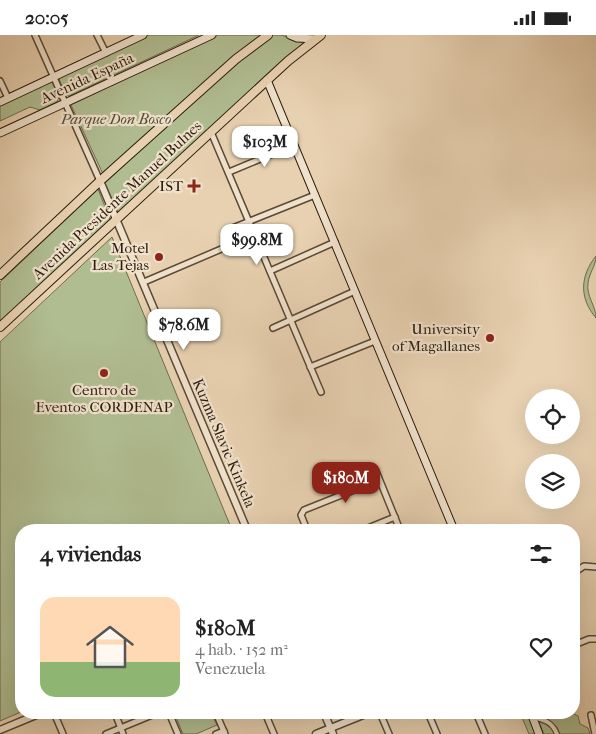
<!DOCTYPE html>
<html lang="es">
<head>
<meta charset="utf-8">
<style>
	body { margin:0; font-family:"IM FELL French Canon",serif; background:#f6f6f6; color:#222; height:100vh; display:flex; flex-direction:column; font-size:19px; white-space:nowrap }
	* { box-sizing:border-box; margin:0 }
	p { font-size:16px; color:#767676 }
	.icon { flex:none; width:28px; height:28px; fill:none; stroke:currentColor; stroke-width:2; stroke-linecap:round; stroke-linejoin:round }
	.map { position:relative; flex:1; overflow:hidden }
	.panel { position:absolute; left:15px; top:489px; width:565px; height:195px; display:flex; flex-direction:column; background:#fff; border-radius:20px; box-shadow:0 5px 20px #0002 }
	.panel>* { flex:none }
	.fabs { position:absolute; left:525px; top:354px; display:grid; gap:10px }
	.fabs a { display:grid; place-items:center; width:55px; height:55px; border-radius:50%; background:#fff; box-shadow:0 5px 20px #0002; font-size:25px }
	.price { position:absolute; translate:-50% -42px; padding:0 11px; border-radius:10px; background:#fff; color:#222; font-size:16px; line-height:32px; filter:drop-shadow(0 1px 2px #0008) }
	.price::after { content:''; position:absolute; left:50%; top:30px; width:15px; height:11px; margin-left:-8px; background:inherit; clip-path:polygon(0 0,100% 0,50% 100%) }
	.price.current { background:#8f2418; color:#fff }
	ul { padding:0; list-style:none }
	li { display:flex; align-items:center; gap:15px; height:125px; padding:0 25px }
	li span { display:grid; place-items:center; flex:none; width:140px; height:100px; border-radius:15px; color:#555 }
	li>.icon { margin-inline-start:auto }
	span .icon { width:60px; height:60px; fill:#fffc; stroke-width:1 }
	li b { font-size:21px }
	h2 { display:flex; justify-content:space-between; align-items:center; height:60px; padding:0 25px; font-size:21px }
	.status { display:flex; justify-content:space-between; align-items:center; height:35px; padding:0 25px; background:#fff; direction:ltr }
	.status svg { height:14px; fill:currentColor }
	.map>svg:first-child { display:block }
</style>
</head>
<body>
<div class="status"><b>20:05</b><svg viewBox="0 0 49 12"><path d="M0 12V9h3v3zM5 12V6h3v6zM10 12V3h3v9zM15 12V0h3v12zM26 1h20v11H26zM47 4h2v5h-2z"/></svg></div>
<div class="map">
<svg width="596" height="699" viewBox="0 0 596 699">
	<rect width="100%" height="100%" fill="#e8d1b1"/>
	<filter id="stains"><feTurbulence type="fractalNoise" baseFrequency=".004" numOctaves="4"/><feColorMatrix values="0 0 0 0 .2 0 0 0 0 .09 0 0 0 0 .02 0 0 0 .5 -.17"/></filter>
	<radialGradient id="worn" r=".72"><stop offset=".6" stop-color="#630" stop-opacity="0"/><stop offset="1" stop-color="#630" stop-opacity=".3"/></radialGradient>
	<g fill="#b0bd91" stroke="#6e6d4e">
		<path d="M148,0H199L69,61L65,59L59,44L62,40Z"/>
		<path d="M217,0H263L103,139L71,70Z"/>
		<path d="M273,0H281L305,8L121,184L105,148L239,23Z"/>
		<path d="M49,46L53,48L59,62L57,67L40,75L30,72L0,86V69Z"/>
		<path d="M98,154L111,187L0,292V247Z"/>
		<path d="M112,202L232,495H21V677L0,686V307Z"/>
		<path d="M596,221C596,231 589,238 588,248C586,261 596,271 596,283C579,263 580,241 596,221Z"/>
		<path d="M180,678H211L217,690L196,699H183L175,680Z"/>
		<path d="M520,678H527L536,699H529Z"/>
		<path d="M552,678H572L578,681L580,689L588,693L590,699H560L557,692L543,680Z"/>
		<path d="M539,687C546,689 551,691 554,699H544Z"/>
	</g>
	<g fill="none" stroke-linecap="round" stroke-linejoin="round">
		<defs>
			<path id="pedestrian" d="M533,682C545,685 552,687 557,699"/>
			<g id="minor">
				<path d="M35,0L100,146"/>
				<path d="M97,0L106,18"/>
				<path d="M0,46L8,63"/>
				<path d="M211,97L321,357"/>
				<path d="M229,137L294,110"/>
				<path d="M230,194L315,160"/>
				<path d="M270,236L335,207"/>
				<path d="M144,247L226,212"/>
				<path d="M273,293L355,256"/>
				<path d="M310,332L375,306"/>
				<path d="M376,436L400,495"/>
				<path d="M307,495L301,480L304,475L379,445"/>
				<path d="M363,495L395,482"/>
				<path d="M574,538L584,531L596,532"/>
				<path d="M574,610L589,604H596"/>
				<path d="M54,678L63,699"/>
				<path d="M115,678L123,699"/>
				<path d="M169,678L178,699"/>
				<path d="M216,678L225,699"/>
				<path d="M265,678L274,699"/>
				<path d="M380,678L389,699"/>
				<path d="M428,678L437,699"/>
				<path d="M476,678L485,699"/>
				<path d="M591,680L595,699"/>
				<path d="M106,699L157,678"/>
				<path d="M216,699L224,696"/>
			</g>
			<g id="tertiary">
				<path d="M100,146L247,495"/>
				<path d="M324,678L333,699"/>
				<path d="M0,695L41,678"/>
				<path d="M316,699L368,678"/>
			</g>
			<g id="secondary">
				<path d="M290,0L297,3L316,4"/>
				<path d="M267,45L454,495"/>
				<path d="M0,67L143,0"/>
				<path d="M0,98L212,0"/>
				<path d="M531,678L539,699"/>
			</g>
			<g id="primary">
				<path d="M0,240L100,146L236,24L268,0"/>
				<path d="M0,292L288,26L321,0"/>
			</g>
		</defs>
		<use href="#pedestrian" stroke="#5a4a35" stroke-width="6"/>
		<use href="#minor" stroke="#5a4a35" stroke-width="8"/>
		<use href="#tertiary" stroke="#5a4a35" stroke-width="9"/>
		<use href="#secondary" stroke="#2b1d0c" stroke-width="9"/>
		<use href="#primary" stroke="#2b1d0c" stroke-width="10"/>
		<use href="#pedestrian" stroke="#f0e1cc" stroke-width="4"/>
		<use href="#minor" stroke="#f0e1cc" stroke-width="5"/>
		<use href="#tertiary" stroke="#f0e1cc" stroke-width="6"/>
		<use href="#secondary" stroke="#f0e1cc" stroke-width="7"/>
		<use href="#primary" stroke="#e8d1b1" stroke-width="8"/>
	</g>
	<g fill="#8f2418" stroke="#f0e1cc" stroke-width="2">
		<path d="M191.5 143.5h5v5h5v5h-5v5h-5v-5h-5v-5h5z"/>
		<circle cx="159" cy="222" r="5"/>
		<circle cx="490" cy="303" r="5"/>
		<circle cx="104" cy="338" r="5"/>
	</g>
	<g text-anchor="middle" stroke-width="4.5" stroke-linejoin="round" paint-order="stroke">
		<g font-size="15" fill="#2b1d0c" stroke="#f0e1cc">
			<text transform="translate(87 43) rotate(-25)" y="5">Avenida España</text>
			<text transform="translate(117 165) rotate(-43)" y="5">Avenida Presidente Manuel Bulnes</text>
			<text transform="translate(224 408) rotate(67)" y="5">Kuzma Slavic Kinkela</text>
		</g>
		<g font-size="15" font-style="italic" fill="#534d34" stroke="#f0e1cc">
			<text x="116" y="89">Parque Don Bosco</text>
		</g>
		<g font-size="15" fill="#2b1d0c" stroke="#f0e1cc" text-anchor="end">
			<text x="183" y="156">IST</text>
			<text x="149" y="218">Motel<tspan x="149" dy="17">Las Tejas</tspan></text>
			<text x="480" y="299">University<tspan x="480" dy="17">of Magallanes</tspan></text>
			<text x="104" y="360" text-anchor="middle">Centro de<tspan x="104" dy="17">Eventos CORDENAP</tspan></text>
		</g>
	</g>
	<rect width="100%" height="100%" filter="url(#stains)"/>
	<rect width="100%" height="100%" fill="url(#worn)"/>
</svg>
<div class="fabs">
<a><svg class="icon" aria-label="locate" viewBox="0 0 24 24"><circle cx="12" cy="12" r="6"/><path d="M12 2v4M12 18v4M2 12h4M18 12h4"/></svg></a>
<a><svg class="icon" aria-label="layers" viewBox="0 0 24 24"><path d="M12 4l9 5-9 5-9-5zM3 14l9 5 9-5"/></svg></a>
</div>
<b class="price" style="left:265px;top:133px">$103M</b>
<b class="price" style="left:257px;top:231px">$99.8M</b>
<b class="price" style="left:184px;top:316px">$78.6M</b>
<b class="price current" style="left:346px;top:469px">$180M</b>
<section class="panel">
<h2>4 viviendas<svg class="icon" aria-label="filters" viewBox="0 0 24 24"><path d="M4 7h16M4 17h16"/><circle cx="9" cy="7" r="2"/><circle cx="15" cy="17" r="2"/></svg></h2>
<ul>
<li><span style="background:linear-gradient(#ffd9b3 65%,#8fb573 0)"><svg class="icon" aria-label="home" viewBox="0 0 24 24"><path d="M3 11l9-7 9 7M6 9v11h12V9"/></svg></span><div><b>$180M</b><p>4 hab. · 152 m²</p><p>Venezuela</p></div><svg class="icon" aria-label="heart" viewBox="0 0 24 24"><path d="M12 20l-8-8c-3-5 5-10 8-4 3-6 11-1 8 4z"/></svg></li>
</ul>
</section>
</div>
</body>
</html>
